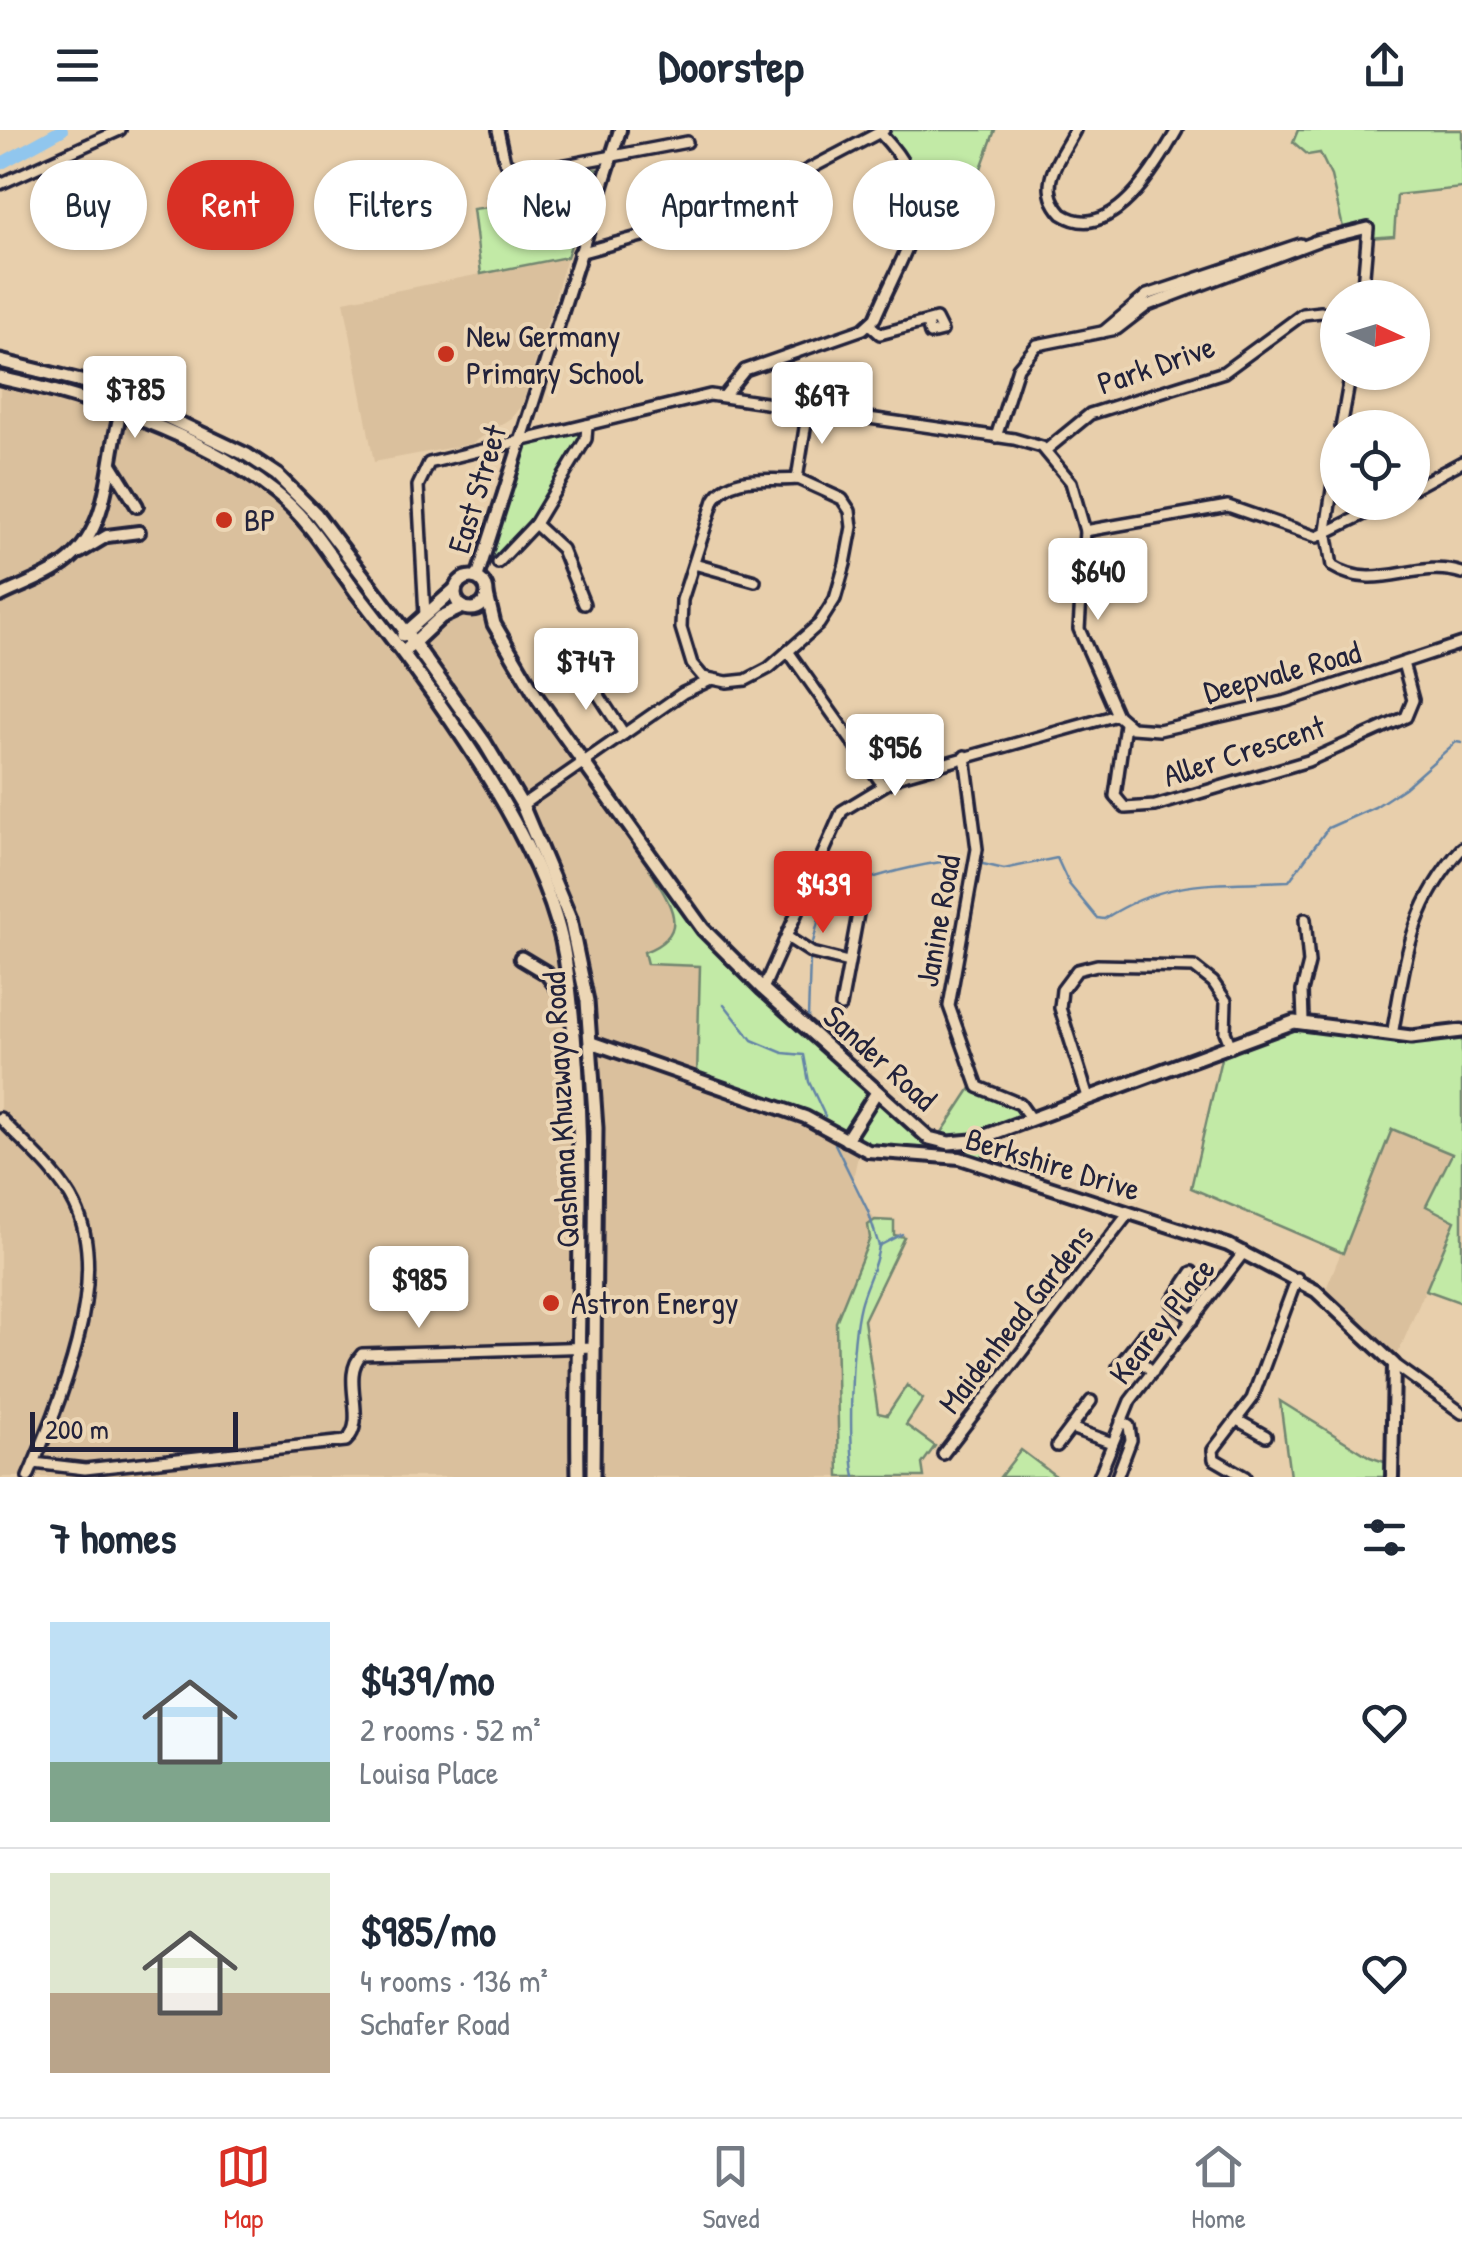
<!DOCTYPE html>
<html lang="en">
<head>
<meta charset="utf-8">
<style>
	body { margin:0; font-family:"Patrick Hand",sans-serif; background:#f2f2f3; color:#1f2937; height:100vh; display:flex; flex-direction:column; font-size:38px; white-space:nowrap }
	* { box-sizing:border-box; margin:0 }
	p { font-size:32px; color:#747a83 }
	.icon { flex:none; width:55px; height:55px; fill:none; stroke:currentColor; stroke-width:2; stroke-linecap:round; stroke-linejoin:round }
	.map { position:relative; height:1347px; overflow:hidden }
	.side { display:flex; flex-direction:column; background:#fff; flex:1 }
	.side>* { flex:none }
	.hud { position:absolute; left:30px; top:30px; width:1402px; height:90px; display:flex; gap:20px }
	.needle { width:65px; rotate:94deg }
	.tools { position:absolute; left:1320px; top:150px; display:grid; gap:20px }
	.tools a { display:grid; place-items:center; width:110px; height:110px; border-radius:50%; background:#fff; box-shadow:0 2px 8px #0004; font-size:50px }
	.scale { position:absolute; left:30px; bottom:25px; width:208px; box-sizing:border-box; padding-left:10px; border:5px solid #22223b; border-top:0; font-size:28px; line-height:35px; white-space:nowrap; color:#22223b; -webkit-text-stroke:8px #ecd6b5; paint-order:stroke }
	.price { position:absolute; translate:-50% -85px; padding:0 22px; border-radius:10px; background:#fff; color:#222; font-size:32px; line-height:65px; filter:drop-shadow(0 2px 5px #0008) }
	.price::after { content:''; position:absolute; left:50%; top:60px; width:30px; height:22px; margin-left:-15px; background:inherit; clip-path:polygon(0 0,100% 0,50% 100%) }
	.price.current { background:#d93025; color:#fff }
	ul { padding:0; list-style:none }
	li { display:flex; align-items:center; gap:30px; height:250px; padding:0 50px }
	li+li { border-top:2px solid #e0e1e3 }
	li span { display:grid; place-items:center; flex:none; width:280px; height:200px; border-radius:0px; color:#555 }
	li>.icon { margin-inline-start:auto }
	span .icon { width:120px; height:120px; fill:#fffc; stroke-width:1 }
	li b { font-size:42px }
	h2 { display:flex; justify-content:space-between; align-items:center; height:120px; padding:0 50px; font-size:42px }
	.chip { padding:0 35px; border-radius:45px; background:#fff; box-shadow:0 2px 8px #0004; font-size:35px; line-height:90px }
	.chip.current { background:#d93025; color:#fff }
	header { display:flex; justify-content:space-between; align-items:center; height:130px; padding:0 50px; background:#fff; font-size:45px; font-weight:700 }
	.dock { display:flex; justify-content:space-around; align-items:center; height:140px; border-top:2px solid #e0e1e3; background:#fff; font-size:28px; color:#747a83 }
	.dock a { display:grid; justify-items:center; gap:5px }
	.dock .current { color:#d93025 }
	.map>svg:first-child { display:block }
</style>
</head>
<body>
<header><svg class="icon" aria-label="menu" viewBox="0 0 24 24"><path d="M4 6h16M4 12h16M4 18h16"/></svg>Doorstep<svg class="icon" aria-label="share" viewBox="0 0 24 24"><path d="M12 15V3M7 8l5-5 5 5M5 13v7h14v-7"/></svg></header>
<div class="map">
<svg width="1462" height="1347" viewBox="0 0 1462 1347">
	<rect width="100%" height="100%" fill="#e8cfac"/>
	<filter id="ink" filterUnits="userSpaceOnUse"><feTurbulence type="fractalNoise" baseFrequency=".01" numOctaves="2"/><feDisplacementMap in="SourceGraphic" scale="20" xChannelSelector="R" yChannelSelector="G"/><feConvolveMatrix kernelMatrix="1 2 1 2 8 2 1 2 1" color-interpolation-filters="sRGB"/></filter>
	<g filter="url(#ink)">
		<g fill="#dac09d">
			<path d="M567,127L522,276L512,288L471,314L374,332L344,171Z"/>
			<path d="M0,240L124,273L230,317L298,364L405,502L481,435L479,447L495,495L539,569L657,732L648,737L672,780L674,798L668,811L644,823L648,835L700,836L697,947L860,1017L852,1053L875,1090L868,1095L870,1108L836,1192L839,1347H0Z"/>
			<path d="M1392,999L1453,1024L1426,1076L1455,1091L1394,1233L1323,1166Z"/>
		</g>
		<g fill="#c2eaa6" stroke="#728670" stroke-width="2.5">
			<path d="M885,0H995L976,52L917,56L881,3Z"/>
			<path d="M1298,0H1462V58L1397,65L1394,106L1370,108V100L1344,102L1331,46L1320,23L1308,25L1293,12Z"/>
			<path d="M597,39L567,127L481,144L473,79L489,77L487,67L514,61L523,47Z"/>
			<path d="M587,295L589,301L535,394L498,434L481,435L518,311Z"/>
			<path d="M657,732L704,798L937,1010L975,952L1009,970L1030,988L986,1005L984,1037L950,1026H888L697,947L700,836L647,834L644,822C696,802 667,771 648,736Z"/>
			<path d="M1282,895L1393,905L1462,901V1173L1426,1160L1455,1091L1426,1076L1452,1024L1392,999L1343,1123L1191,1058L1223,920Z"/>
			<path d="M875,1090L894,1091V1105L904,1107L864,1190L878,1283L887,1285L907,1255L923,1269L906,1295L935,1316L922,1334L924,1347H839L836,1192L870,1108L868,1095Z"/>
			<path d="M1280,1271L1370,1327L1393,1335L1392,1347H1290Z"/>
			<path d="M1021,1320L1057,1347H1000Z"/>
		</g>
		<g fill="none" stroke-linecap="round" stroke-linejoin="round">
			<g stroke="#6484a6" stroke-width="2.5">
				<path d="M983,734L1004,739L1057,728L1069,754L1097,788L1104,789C1169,747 1216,755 1289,751L1328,698L1375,677L1404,658L1456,612L1462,613"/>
				<path d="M812,816C817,799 819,776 834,765C855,749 915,736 941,732L950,740L963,733"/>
				<path d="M724,874L752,910L783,923L804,925L809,952L825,986"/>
				<path d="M808,888L810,829"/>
				<path d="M835,1014L868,1081L879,1116"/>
				<path d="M855,1347C848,1311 851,1211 860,1175C865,1155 876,1138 879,1116L902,1104"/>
			</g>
			<path stroke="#90c6ee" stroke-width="12" d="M0,34L62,0"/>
			<defs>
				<g id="minor">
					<path d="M498,0L505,32L523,43L687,12"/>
					<path d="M1075,0C1060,29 1035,55 1062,84C1111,116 1157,35 1177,0"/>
					<path d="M0,54L120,0"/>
					<path d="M1315,111L1368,98L1362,168"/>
					<path d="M579,123L723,84L884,0"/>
					<path d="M870,195L880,204L936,189L942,201L930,204L927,193"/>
					<path d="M1103,202L1147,165L1300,114"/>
					<path d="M724,266L745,240L863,199L875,188C907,112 947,73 880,3"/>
					<path d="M1341,298L1351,242"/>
					<path d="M996,307L1018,238L1037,215L1117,199L1148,175L1317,111"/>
					<path d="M1046,320L1090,284L1224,242L1303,184L1321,182L1338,187"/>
					<path d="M1338,320L1326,400L1332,436C1377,464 1416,428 1462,443"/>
					<path d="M797,349L808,279"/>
					<path d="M798,349L842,369L850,381L852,397L845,434L835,469L819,494L769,538L746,550L727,552L703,547L692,534L681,498L682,470L714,370C731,342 769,352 798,349Z"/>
					<path d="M1412,359L1462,332"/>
					<path d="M535,394L562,419L584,474"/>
					<path d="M1085,401L1228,376L1317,407L1389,372"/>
					<path d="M498,433L535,394L586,309L587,295"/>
					<path d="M694,434L755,451"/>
					<path d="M425,485L418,356L429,333L710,265L1014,309L1042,317L1071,352L1085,401L1079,499L1117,585L1132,598L1159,600L1287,571L1462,513"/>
					<path d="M788,521L882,654"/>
					<path d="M583,541L624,604"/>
					<path d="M1125,594L1115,666L1125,678L1155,676L1308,631L1406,587L1413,570L1403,533"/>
					<path d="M965,626L977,719L949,876L978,957L1020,974L1030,988"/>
					<path d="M522,675L683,563L711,550"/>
					<path d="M787,807L812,823L848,832"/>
					<path d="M763,859L842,681L900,646L1117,585"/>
					<path d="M841,876L858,784"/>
					<path d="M1303,891L1302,861L1309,833L1305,789"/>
					<path d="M1392,905C1406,830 1409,777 1462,718"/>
					<path d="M1088,967L1060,878L1062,860L1077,840L1097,835L1194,837L1213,852L1226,871L1225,902L1231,917"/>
					<path d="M0,988C24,1014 59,1042 75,1075C112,1151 59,1275 28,1347"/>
					<path d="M1192,1142L1172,1172L1193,1190"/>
					<path d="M1130,1222L1153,1242"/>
					<path d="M1394,1234L1462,1283"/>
					<path d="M1118,1237L1143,1205"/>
					<path d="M1239,1291L1266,1306"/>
					<path d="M1071,1298L1112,1313"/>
					<path d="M1057,1316L1091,1271"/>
					<path d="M943,1324L1128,1084"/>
					<path d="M34,1333L85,1339L346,1311C369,1290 339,1247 362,1224L595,1217"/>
					<path d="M1099,1347L1130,1271L1244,1122"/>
					<path d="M1117,1347L1131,1310L1129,1296L1121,1291"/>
					<path d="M1245,1347L1214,1329L1213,1320L1252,1269L1297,1148"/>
				</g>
				<g id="tertiary">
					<path d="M111,334L137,376"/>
					<path d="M80,422L107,406L139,402"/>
					<path d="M477,448L620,0"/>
					<path d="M0,466C22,455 50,446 69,430C113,393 106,327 122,278"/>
					<path d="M590,912L805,987L868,1021L960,1028L1228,1115L1316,1161L1394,1234L1392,1347"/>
					<path d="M846,1010L876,963"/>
				</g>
				<g id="secondary">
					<path d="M0,231L101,256L247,325L277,345L316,384L406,502L485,613L522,675L570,789L587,871L596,998L593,1347"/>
					<path d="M0,248C92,268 202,304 277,364C310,390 332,429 357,463C429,556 547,710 565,827C591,1000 575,1173 578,1347"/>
					<circle cx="471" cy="463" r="16"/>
					<path d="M487,465L494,494L538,569L703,799L763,859L929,1008L949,1013L972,1011L1294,892L1411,907L1462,901"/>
					<path d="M403,505L455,459"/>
					<path d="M408,518L441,487L463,477"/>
					<path d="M521,828L546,843L567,870"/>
				</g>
			</defs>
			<use href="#minor" stroke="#22223b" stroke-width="16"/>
			<use href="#tertiary" stroke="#22223b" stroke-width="18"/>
			<use href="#secondary" stroke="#22223b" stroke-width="19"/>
			<use href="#minor" stroke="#ecd6b5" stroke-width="9"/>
			<use href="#tertiary" stroke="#ecd6b5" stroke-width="10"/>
			<use href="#secondary" stroke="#ecd6b5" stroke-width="11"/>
		</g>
	</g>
	<g fill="#c8321e" stroke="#ecd6b5" stroke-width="4">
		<circle cx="446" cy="224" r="10"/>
		<circle cx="224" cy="390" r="10"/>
		<circle cx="551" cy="1173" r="10"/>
	</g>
	<g text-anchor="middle" stroke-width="8" stroke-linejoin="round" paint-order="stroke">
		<g font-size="32" fill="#22223b" stroke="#ecd6b5" text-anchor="start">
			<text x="466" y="217">New Germany<tspan x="466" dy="37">Primary School</tspan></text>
			<text x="244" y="401">BP</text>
			<text x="571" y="1184">Astron Energy</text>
		</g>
		<g font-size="32" fill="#22223b" stroke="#ecd6b5">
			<text transform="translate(1156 235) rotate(-19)" y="11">Park Drive</text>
			<text transform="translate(477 359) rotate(-73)" y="11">East Street</text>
			<text transform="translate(1282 542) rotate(-15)" y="11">Deepvale Road</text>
			<text transform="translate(1244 621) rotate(-18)" y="11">Aller Crescent</text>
			<text transform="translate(938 791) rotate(-80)" y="11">Janine Road</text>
			<text transform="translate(880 928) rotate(42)" y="11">Sander Road</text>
			<text transform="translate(561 980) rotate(-93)" y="11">Qashana Khuzwayo Road</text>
			<text transform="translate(1053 1034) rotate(17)" y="11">Berkshire Drive</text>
			<text transform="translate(1016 1189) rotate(-52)" y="11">Maidenhead Gardens</text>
			<text transform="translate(1162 1191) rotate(-52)" y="11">Kearey Place</text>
		</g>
	</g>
</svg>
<div class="tools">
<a><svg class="needle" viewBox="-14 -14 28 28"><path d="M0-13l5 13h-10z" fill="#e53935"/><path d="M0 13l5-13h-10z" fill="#747a83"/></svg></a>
<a><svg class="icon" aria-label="locate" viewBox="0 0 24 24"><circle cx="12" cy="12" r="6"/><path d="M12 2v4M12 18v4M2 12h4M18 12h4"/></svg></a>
</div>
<div class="scale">200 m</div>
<b class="price" style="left:135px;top:311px">$785</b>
<b class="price" style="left:822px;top:317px">$697</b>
<b class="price" style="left:1098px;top:493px">$640</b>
<b class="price" style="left:586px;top:583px">$747</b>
<b class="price" style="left:895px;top:669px">$956</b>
<b class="price current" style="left:823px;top:806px">$439</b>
<b class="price" style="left:419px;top:1201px">$985</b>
<div class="hud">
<a class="chip">Buy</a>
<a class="chip current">Rent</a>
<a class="chip">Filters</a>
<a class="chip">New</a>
<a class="chip">Apartment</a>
<a class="chip">House</a>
</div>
</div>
<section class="side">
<h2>7 homes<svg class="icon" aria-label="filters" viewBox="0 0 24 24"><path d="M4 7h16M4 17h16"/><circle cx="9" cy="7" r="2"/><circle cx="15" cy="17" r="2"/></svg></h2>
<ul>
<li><span style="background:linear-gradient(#bfe0f5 70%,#7fa58c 0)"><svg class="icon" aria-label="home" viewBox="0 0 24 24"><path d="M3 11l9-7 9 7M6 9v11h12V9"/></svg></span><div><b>$439/mo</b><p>2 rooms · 52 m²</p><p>Louisa Place</p></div><svg class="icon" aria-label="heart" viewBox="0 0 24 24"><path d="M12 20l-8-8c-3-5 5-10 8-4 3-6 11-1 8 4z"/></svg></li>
<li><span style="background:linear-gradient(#dfe7d0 60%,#b9a48a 0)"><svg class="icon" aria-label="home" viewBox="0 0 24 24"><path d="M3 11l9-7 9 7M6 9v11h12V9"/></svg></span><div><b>$985/mo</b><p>4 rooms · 136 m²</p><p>Schafer Road</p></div><svg class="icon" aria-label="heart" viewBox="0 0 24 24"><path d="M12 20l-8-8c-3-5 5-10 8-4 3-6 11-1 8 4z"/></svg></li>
</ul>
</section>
<nav class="dock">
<a class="current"><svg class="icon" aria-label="map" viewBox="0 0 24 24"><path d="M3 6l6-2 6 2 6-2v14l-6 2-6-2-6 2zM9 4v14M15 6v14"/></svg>Map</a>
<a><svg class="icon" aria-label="saved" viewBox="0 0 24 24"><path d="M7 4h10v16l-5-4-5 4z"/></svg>Saved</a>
<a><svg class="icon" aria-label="home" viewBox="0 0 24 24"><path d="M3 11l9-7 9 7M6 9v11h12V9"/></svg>Home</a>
</nav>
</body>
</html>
